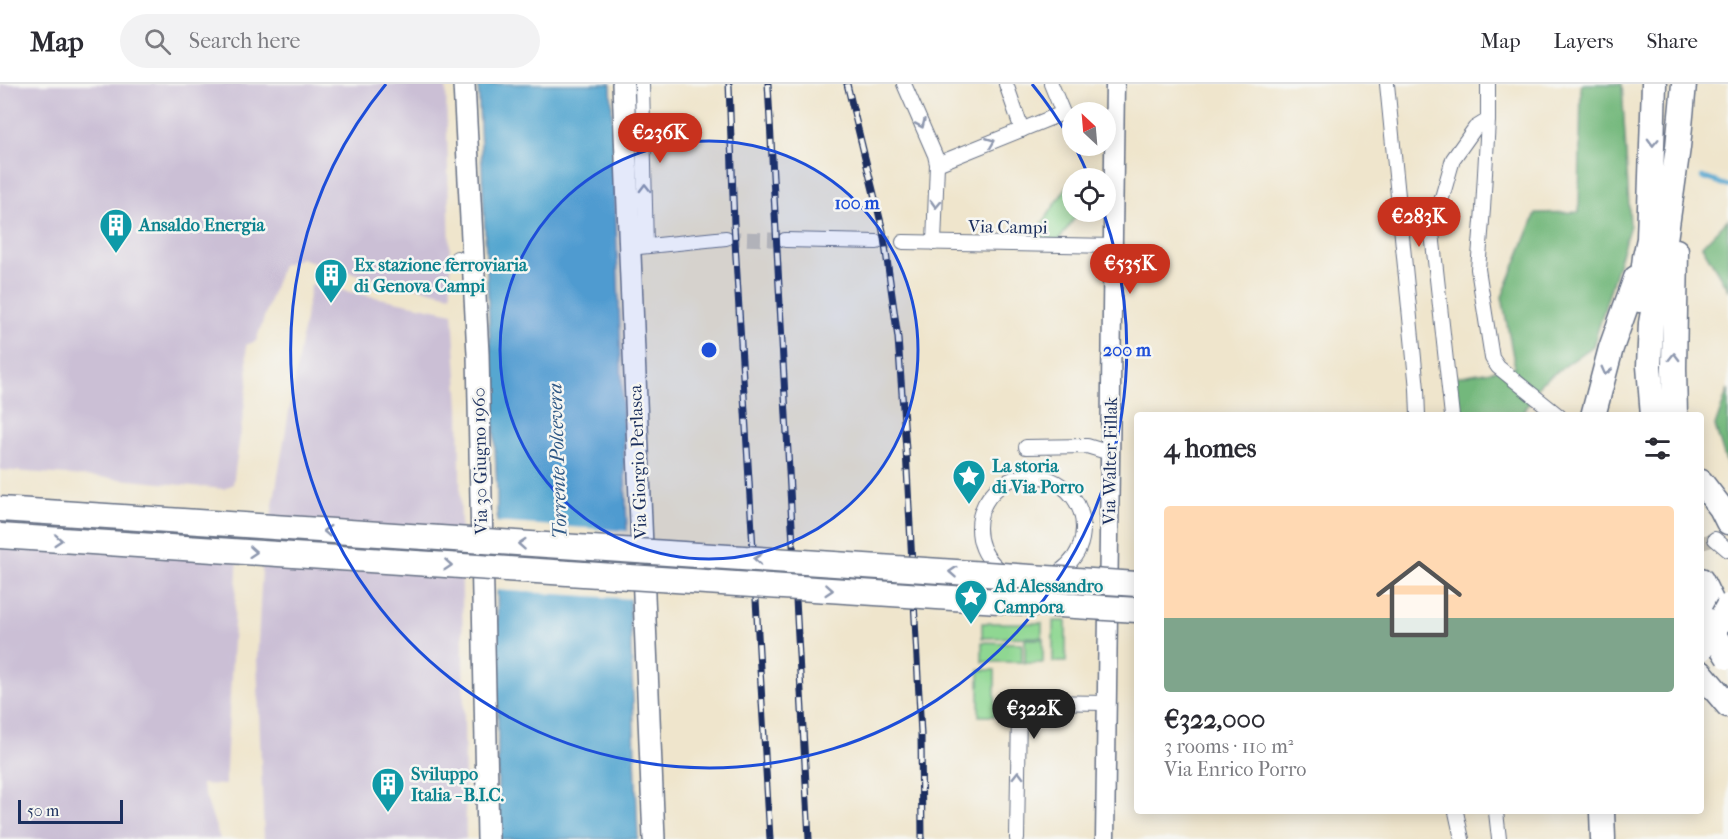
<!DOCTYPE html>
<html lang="en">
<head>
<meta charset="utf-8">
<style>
	body { margin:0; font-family:"IM FELL French Canon",serif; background:#f2f2f3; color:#2b2b33; height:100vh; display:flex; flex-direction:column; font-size:22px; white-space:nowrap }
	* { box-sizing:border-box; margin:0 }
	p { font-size:20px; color:#7c7c81 }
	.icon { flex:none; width:33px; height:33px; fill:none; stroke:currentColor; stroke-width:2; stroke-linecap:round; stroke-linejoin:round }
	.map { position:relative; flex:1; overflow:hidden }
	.side { position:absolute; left:1134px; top:328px; width:570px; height:402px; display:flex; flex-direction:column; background:#fff; border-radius:6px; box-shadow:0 3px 15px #0003 }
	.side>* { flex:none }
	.needle { width:39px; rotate:334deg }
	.tools { position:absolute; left:1062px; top:18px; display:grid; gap:12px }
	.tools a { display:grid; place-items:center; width:54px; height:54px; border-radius:50%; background:#fff; box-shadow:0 3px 15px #0003; font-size:30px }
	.scale { position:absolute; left:18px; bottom:15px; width:105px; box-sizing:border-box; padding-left:6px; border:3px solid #1b2f5e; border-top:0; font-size:16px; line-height:21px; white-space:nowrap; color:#1b2f5e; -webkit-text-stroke:4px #f6f6f2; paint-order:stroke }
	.price { position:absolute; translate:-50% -51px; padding:0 14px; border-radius:21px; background:#c8321e; color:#fff; font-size:20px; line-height:39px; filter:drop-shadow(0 2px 3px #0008) }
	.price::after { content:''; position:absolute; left:50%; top:36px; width:18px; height:14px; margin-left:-9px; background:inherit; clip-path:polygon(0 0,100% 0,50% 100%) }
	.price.active { background:#222; color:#fff }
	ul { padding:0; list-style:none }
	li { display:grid; align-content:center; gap:12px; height:318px; padding:0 30px }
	li span { display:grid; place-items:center; height:186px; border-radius:6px; color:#555 }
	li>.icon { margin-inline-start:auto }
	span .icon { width:108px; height:108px; fill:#fffc; stroke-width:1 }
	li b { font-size:26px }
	h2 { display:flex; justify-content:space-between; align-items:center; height:72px; padding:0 30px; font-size:26px }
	header { display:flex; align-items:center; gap:36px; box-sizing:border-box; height:84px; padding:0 30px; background:#fff; border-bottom:2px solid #e1e1e2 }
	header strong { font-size:28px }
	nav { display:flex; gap:33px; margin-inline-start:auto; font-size:21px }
	.search { width:420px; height:54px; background:#f2f2f3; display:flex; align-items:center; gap:15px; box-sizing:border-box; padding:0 21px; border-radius:33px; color:#7c7c81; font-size:22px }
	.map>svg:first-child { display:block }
</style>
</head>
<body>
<header>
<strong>Map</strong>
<div class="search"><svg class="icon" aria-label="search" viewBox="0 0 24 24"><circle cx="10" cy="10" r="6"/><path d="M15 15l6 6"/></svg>Search here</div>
<nav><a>Map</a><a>Layers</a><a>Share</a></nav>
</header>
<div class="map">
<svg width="1728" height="755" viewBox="0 0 1728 755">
	<rect width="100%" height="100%" fill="#f6f6f2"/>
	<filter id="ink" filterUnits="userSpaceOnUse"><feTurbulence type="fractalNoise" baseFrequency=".0167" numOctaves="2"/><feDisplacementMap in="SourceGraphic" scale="12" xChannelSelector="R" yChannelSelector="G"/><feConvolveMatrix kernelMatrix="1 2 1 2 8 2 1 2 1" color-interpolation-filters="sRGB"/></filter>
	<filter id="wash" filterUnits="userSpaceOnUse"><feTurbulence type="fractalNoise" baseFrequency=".008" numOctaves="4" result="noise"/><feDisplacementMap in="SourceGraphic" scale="24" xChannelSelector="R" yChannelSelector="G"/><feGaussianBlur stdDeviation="1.35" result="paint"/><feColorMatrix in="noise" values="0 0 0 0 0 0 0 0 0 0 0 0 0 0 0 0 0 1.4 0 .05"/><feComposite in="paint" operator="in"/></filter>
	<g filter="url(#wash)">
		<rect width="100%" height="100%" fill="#efe5cc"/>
		<g fill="#cbbfd5">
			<path d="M0,0H446L451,211L330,184L301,174L282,181L256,257L246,261L248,297L233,400L224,405L109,394L0,386Z"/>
			<path d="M311,200L453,229L459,324L466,755H264L257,576L262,485Z"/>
			<path d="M0,413L37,417L239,450L225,701L201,700L220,755H0Z"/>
		</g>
		<g fill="#8fd792" stroke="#558378" stroke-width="1.5">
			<path d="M1072,95V128H1079L1059,156L1032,155Z"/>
			<rect x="1053" y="537" width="13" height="41"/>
			<path d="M982,539H1042V553L982,554Z"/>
			<rect x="1025" y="555" width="18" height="24"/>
			<path d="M982,558L1022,559V578H982Z"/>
			<rect x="979" y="586" width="16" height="46"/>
		</g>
		<g fill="#73b87c" stroke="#47746d" stroke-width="1.5">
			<path d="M1584,0H1622L1630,141L1593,262L1541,299L1522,331H1459L1454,293L1515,283L1502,213L1536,129L1579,128L1581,2Z"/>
			<path d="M1728,135V206L1702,162Z"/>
			<path d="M1728,305V384L1715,342Z"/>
		</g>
		<path fill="#56a7d0" stroke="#386b97" stroke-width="1.5" d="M478,0H611L638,755H498L497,406Z"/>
		<path fill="#efe5cc" d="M494,438L630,447L633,515L494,506Z"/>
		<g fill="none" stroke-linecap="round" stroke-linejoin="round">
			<path stroke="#56a7d0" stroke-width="4.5" d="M1702,93L1728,102"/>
		</g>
	</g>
	<g filter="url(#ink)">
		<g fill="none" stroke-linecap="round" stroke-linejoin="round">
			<g stroke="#c5c1b6" stroke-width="14" stroke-dasharray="14 7" stroke-linecap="butt">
				<path d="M726,154L785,156"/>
				<path d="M877,158H903"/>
				<path d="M1701,459L1715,455"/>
			</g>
			<defs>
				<g id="street">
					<path d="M642,0L646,162"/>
					<path d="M904,0L935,71L937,80L934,159"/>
					<path d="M1006,0L1022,46"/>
					<path d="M1051,0L1063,29L1072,39"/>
					<path d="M1387,0L1417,305L1418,332"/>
					<path d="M1488,0V36L1483,125L1478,185L1492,274L1498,283L1559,332"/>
					<path d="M937,80L1063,29"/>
					<path d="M785,156L877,158"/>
					<path d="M903,158L1113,162"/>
					<path d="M639,163L726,154"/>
					<path d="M457,174L473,182"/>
					<path d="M1452,332L1432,149L1453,75L1475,44L1488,36"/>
					<path d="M1026,363L1087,362L1110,369"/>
					<circle cx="1031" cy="444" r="52"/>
					<path d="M1715,455L1728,466"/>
					<path d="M1456,728L1462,755"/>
					<path d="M1496,728L1499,755"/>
					<path d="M1017,755L1019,627L1020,619L1024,618H1036L1107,619"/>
				</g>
				<path id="secondary" d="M1105,755L1115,0"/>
				<g id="primary">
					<path d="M464,0L478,270L488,755"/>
					<path d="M623,0L654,755"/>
				</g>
				<g id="highway">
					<path d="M1640,216L1645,173L1649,155L1654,0"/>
					<path d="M1593,332L1611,264L1636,194"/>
					<path d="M1653,332L1649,282L1651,239L1662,177L1678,63L1684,0"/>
					<path d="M1675,332L1674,284L1676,167"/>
					<path d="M1701,398L1721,424L1728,438"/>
					<path d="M1701,496L1720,535L1728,546"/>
					<path d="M1701,589L1728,621"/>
					<path d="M1602,728L1603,755"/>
				</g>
			</defs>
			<use href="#street" stroke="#656f84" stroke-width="16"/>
			<use href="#secondary" stroke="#656f84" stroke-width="21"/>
			<use href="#primary" stroke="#656f84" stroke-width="24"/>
			<use href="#highway" stroke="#656f84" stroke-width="27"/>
			<use href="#street" stroke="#fff" stroke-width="14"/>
			<use href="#secondary" stroke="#fff" stroke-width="18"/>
			<use href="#primary" stroke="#fff" stroke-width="21"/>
			<use href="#highway" stroke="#fff" stroke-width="24"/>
			<defs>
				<g id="rail">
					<path d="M729,0L734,140L770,755"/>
					<path d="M768,0L809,755"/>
					<path d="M847,0L883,147L898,254L906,366L921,650L922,755"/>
				</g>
			</defs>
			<use href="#rail" stroke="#1b2f5e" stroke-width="7"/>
			<use href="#rail" stroke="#f6f6f2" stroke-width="4.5" stroke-dasharray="14" stroke-linecap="butt"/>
			<defs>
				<g id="highway-bridge">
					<path d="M0,425L1137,500"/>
					<path d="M0,452L1137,526"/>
					<path d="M1701,531L1728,573"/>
					<path d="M1701,565L1717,542L1728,522"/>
				</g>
			</defs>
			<use href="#highway-bridge" stroke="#656f84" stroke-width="27" stroke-linecap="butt"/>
			<use href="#highway-bridge" stroke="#fff" stroke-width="24"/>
		</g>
		<defs><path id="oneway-chevron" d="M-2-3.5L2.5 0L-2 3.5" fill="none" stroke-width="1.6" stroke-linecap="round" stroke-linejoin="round" transform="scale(1.5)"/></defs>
		<g stroke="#8d97ae">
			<use href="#oneway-chevron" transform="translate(921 40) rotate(66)"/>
			<use href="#oneway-chevron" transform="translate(991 58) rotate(-22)"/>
			<use href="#oneway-chevron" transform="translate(1653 58) rotate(92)"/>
			<use href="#oneway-chevron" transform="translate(645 104) rotate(-91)"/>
			<use href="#oneway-chevron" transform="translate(936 120) rotate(92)"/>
			<use href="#oneway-chevron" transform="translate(1674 273) rotate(-89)"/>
			<use href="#oneway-chevron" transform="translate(1606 287) rotate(104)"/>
			<use href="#oneway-chevron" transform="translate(327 447) rotate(-176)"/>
			<use href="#oneway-chevron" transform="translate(58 456) rotate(4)"/>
			<use href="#oneway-chevron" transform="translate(522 460) rotate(-176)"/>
			<use href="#oneway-chevron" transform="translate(253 468) rotate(4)"/>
			<use href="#oneway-chevron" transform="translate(758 475) rotate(-176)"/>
			<use href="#oneway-chevron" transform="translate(448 481) rotate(4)"/>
			<use href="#oneway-chevron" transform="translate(953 488) rotate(-176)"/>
			<use href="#oneway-chevron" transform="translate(829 506) rotate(4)"/>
			<use href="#oneway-chevron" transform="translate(1018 691) rotate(-89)"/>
		</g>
	</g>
	<circle cx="709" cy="266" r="209" fill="#1d4ed8" fill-opacity=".12"/>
	<g fill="none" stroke="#1d4ed8" stroke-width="3">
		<circle cx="709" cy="266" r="209"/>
		<path d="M1032 0A418 418 0 0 1 1071 57M1075 63A418 418 0 0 1 1089 93M1104 130A418 418 0 1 1 386 0"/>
	</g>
	<defs>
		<symbol id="building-pin" viewBox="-11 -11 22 30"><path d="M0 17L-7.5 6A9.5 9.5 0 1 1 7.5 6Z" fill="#0f9aa8" stroke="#f6f6f2"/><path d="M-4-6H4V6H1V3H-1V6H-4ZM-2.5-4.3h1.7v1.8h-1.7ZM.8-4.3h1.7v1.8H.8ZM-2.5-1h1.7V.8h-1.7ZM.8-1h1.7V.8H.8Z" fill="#fff"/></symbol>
		<symbol id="sight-pin" viewBox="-11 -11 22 30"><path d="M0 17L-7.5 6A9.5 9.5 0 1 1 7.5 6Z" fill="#0f9aa8" stroke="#f6f6f2"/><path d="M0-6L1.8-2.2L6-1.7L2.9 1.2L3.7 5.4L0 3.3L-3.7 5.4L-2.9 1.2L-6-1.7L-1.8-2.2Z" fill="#fff"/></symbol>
	</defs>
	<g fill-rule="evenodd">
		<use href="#building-pin" x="97" y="122" width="38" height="52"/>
		<use href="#building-pin" x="312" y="172" width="38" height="52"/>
		<use href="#sight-pin" x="950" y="373" width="38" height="52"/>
		<use href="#sight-pin" x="952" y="493" width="38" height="52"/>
		<use href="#building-pin" x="369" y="681" width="38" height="52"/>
	</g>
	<g text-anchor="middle" stroke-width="5" stroke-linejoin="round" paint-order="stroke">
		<g font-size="18" font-weight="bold" fill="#0d838f" stroke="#f6f6f2" text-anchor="start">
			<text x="139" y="147">Ansaldo Energia</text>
			<text x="354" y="187">Ex stazione ferroviaria<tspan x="354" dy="21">di Genova Campi</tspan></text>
			<text x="992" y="388">La storia<tspan x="992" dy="21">di Via Porro</tspan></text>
			<text x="994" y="508">Ad Alessandro<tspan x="994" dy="21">Campora</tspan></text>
			<text x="411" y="696">Sviluppo<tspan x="411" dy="21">Italia - B.I.C.</tspan></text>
		</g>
		<g font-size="18" fill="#1b2f5e" stroke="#f6f6f2">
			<text transform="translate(1008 143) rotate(1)" y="6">Via Campi</text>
			<text transform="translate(480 377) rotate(-91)" y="6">Via 30 Giugno 1960</text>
			<text transform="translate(1110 377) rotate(-89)" y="6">Via Walter Fillak</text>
			<text transform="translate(638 378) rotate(-92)" y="6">Via Giorgio Perlasca</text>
		</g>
		<g font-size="20" font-style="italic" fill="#305986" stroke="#f6f6f2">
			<text transform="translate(557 377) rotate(-92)" y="7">Torrente Polcevera</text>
		</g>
	</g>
	<circle cx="709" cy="266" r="9" fill="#1d4ed8" stroke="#f6f6f2" stroke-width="3"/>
	<g font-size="18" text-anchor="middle" font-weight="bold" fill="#1d4ed8" stroke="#f6f6f2" stroke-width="5" stroke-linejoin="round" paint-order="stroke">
		<text x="857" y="125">100 m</text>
		<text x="1127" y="272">200 m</text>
	</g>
</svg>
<div class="tools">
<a><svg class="needle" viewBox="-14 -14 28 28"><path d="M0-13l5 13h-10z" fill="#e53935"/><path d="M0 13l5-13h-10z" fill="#7c7c81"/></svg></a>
<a><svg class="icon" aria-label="locate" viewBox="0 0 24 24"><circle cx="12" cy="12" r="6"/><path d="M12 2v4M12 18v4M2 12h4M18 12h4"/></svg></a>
</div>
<div class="scale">50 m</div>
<b class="price" style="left:660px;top:80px">€236K</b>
<b class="price" style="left:1419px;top:164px">€283K</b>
<b class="price" style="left:1130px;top:211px">€535K</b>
<b class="price active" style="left:1034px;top:656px">€322K</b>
<section class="side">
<h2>4 homes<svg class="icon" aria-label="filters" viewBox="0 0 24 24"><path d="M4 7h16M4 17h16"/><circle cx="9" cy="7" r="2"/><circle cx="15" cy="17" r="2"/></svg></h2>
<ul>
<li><span style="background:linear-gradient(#ffd9b3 60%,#7fa58c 0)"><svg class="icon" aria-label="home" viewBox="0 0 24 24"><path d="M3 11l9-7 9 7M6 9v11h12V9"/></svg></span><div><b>€322,000</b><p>3 rooms · 110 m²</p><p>Via Enrico Porro</p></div></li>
</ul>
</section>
</div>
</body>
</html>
